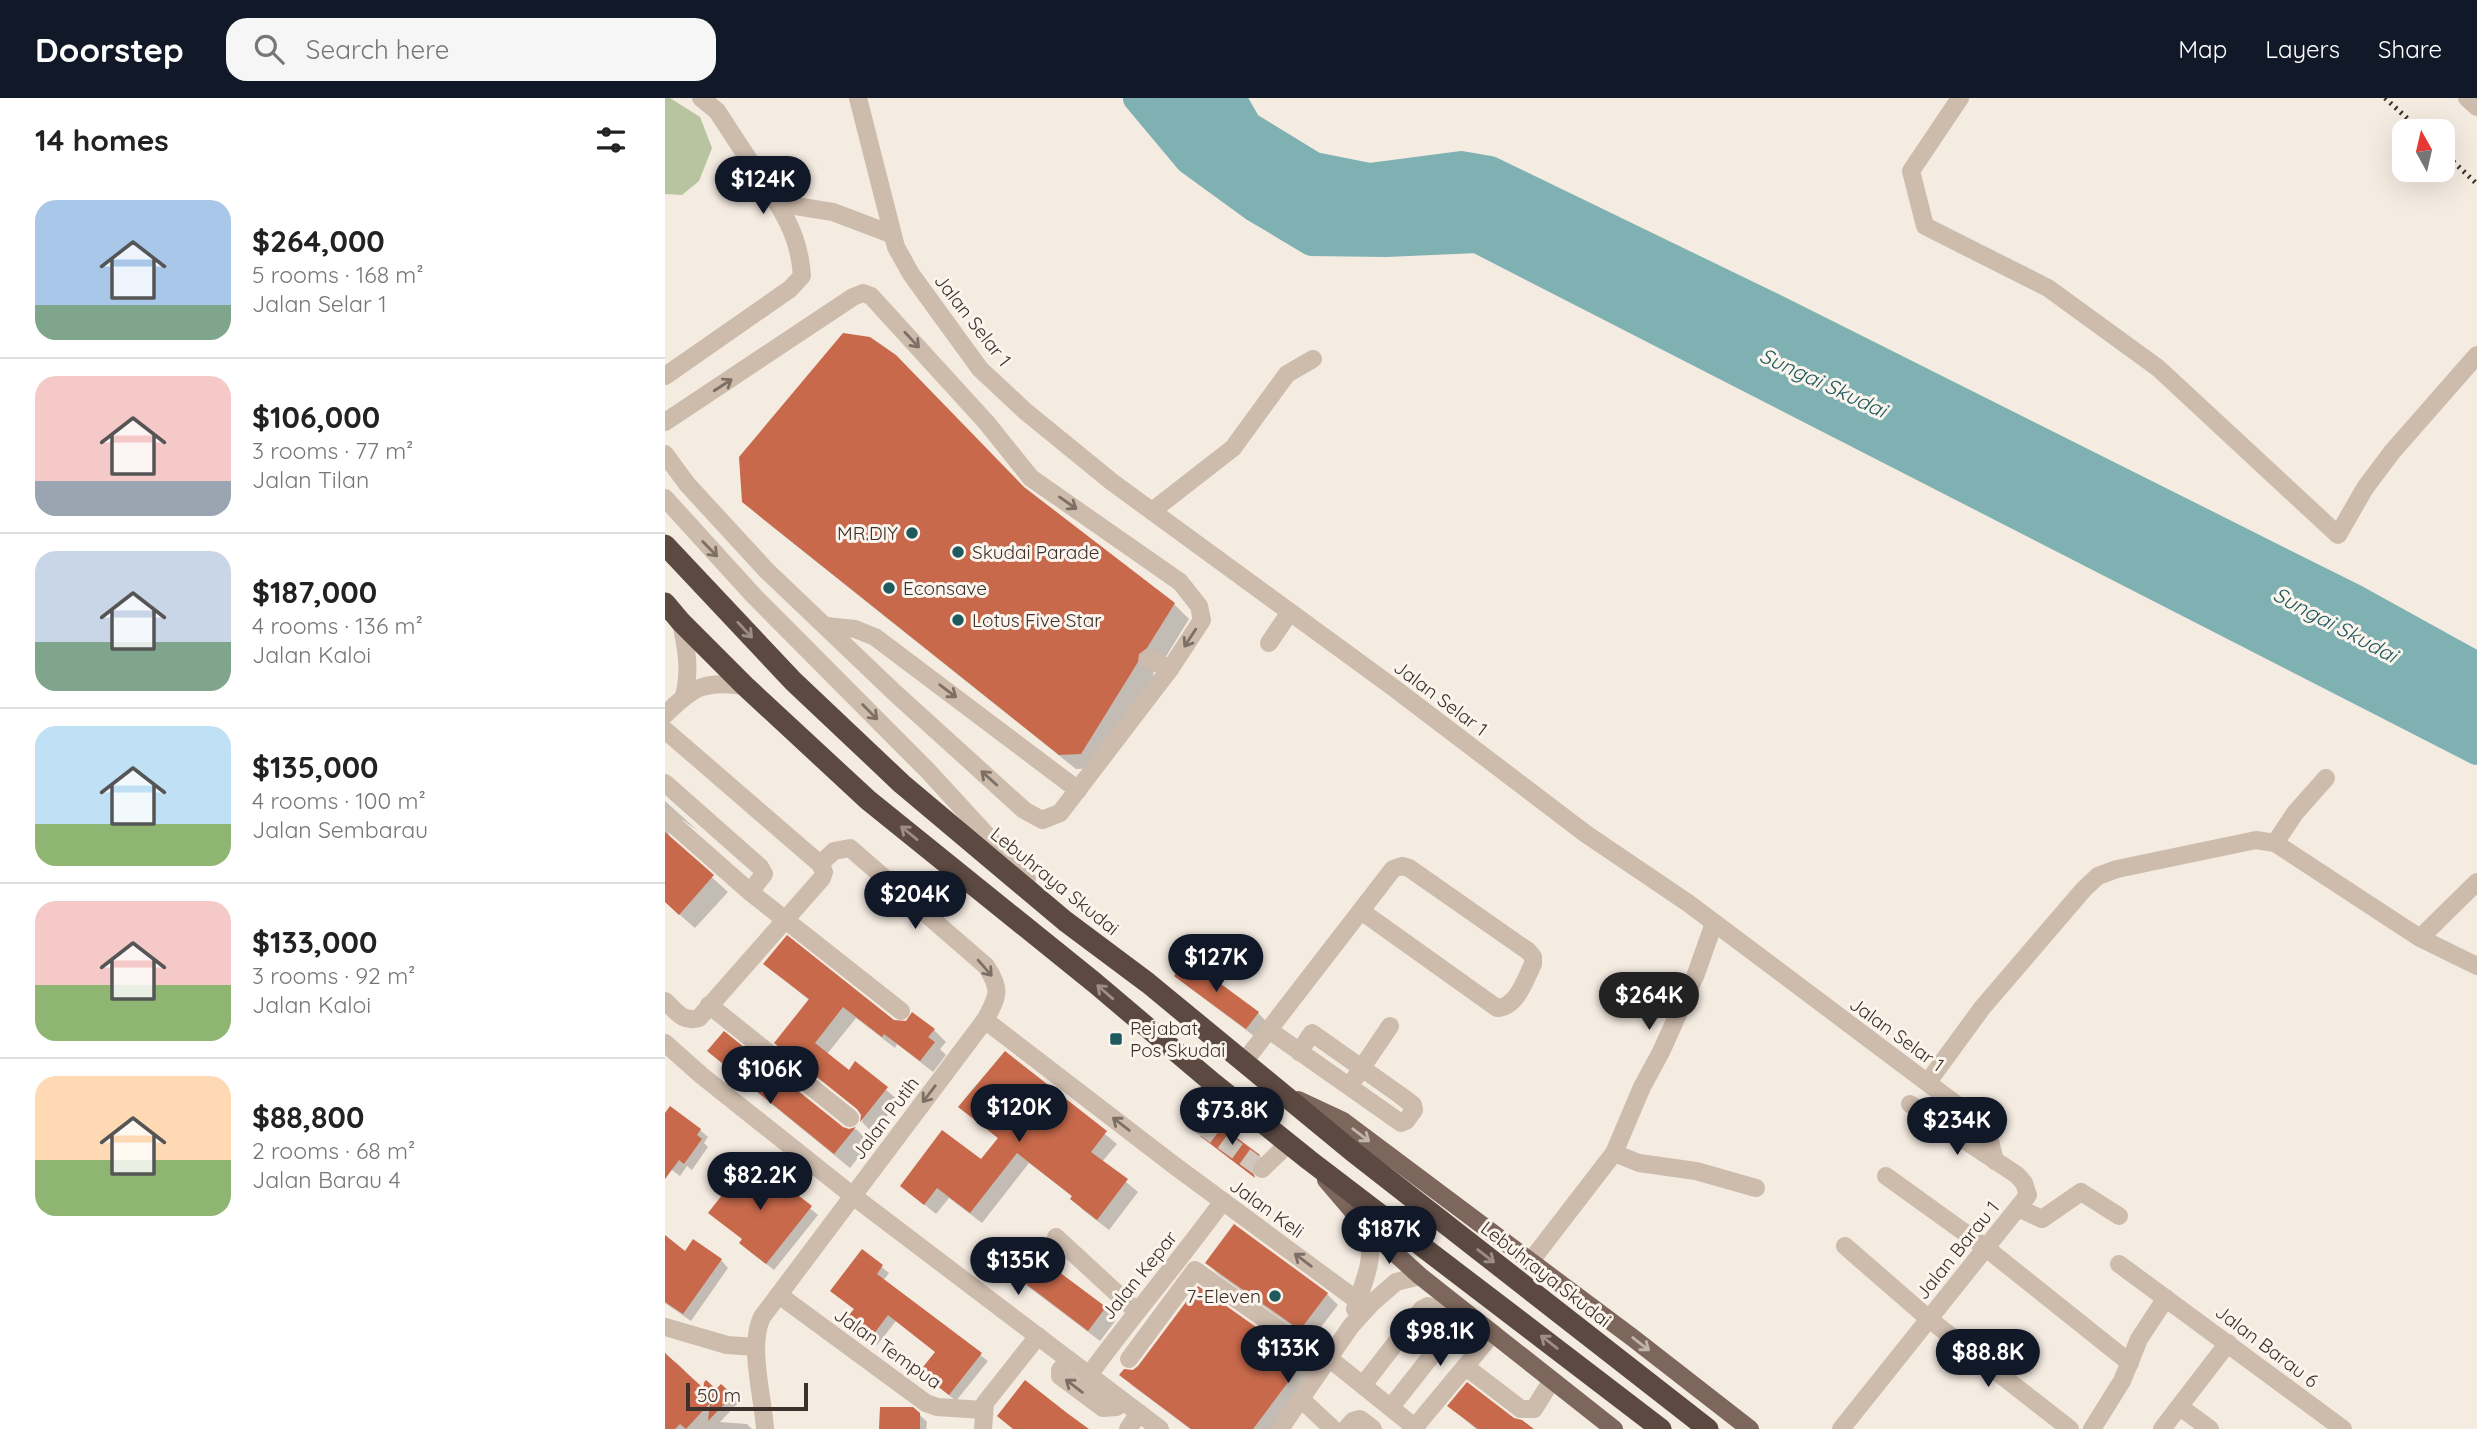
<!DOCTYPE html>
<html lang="en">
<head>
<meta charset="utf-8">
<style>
	body { margin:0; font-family:Quicksand,sans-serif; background:#f6f6f6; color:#222; height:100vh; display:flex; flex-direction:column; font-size:26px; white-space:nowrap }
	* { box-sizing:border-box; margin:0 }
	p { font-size:23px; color:#767676 }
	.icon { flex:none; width:38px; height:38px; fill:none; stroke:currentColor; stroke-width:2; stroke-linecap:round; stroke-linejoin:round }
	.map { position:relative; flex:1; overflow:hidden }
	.panel { display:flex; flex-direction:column; background:#fff; width:665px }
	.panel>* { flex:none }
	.needle { width:46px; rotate:352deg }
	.fabs { position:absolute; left:1727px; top:21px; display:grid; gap:14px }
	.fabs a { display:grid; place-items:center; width:63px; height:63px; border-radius:14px; background:#fff; box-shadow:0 7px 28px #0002; font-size:35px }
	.scale { position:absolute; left:21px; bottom:18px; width:122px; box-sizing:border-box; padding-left:7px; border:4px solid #3b302b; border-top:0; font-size:19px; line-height:24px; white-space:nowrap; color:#3b302b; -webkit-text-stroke:5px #fbf5ee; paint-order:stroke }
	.price { position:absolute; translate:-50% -60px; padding:0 16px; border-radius:24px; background:#111827; color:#fff; font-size:23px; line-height:46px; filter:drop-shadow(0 2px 4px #0008) }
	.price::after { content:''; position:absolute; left:50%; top:42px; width:21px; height:16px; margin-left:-10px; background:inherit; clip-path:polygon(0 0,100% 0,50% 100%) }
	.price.current { background:#222; color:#fff }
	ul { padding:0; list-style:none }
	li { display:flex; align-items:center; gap:21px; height:175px; padding:0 35px }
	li+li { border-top:2px solid #e0e0e0 }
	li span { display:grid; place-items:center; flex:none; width:196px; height:140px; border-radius:21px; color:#555 }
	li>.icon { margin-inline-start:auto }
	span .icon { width:84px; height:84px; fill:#fffc; stroke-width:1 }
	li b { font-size:30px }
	h2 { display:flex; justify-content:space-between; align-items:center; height:84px; padding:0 35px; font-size:30px }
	header { display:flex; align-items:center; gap:42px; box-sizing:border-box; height:98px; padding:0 35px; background:#111827; color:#fff }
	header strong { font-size:33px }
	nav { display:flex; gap:38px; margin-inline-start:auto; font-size:24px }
	.search { width:490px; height:63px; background:#f6f6f6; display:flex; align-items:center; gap:18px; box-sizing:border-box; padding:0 24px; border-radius:21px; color:#767676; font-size:26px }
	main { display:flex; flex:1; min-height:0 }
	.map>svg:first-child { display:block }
</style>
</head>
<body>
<header>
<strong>Doorstep</strong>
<div class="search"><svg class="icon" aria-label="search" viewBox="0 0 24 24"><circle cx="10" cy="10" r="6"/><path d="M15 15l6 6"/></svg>Search here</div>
<nav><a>Map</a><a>Layers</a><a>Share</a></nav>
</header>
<main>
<section class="panel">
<h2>14 homes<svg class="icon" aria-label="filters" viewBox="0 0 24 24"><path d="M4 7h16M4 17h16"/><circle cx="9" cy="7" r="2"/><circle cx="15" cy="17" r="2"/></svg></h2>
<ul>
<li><span style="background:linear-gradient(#a9c7e8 75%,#7fa58c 0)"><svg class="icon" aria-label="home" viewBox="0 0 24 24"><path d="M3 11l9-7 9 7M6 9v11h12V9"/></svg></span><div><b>$264,000</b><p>5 rooms · 168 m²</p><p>Jalan Selar 1</p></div></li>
<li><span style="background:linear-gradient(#f6c9c9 75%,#9aa5b1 0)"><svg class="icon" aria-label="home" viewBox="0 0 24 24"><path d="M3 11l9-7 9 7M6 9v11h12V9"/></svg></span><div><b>$106,000</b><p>3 rooms · 77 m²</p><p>Jalan Tilan</p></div></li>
<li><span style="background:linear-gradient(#c9d6e8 65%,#7fa58c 0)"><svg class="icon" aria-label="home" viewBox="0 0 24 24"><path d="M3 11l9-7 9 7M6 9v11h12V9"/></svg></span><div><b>$187,000</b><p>4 rooms · 136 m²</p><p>Jalan Kaloi</p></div></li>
<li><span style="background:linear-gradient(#bfe0f5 70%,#8fb573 0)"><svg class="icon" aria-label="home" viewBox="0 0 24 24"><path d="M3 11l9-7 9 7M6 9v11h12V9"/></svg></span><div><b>$135,000</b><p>4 rooms · 100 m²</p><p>Jalan Sembarau</p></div></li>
<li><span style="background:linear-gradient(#f6c9c9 60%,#8fb573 0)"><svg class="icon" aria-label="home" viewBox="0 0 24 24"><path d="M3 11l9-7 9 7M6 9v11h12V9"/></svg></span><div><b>$133,000</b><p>3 rooms · 92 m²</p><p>Jalan Kaloi</p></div></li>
<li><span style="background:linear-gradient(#ffd9b3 60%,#8fb573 0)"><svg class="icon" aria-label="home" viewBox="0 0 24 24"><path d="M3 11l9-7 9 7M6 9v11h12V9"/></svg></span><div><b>$88,800</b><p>2 rooms · 68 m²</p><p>Jalan Barau 4</p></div></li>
</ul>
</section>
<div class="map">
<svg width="1812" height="1331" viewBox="0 0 1812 1331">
	<rect width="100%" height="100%" fill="#f4ebe1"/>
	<path fill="#b8c4a0" d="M0,0H5L35,19L47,50L34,83L17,97L0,96Z"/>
	<path fill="#7fb0b2" d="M473,0H566L583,28L649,69L704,80L796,68L825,73L1112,212L1689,501L1812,569V652L812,140L721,144L647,143L590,109L524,61Z"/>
	<g fill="#0003">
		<path d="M360,392L509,506L524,521L497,565L489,571L488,580L431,670L411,671L94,418L78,403Z"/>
		<path d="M0,703L33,733L18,722L7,726L3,733L6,742L63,794L30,830L0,804Z"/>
		<path d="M522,863L593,915L604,926L593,941L522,888L511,877Z"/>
		<path d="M100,866L228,924L269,932L281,944L275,951L281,957L268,974L232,946L230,950L191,920L162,956L184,974L191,966L234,1003L208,1035L197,1024L198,1016L112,945L145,903Z"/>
		<path d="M45,953L177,1030L184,1033L191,1031L205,1045L185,1070L60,968Z"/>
		<path d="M340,955L452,1046L437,1064L473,1094L444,1132L418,1112L407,1101L408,1099L364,1065L317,1125L284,1100L271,1116L237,1088L316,1064L334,1041L296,1009Z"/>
		<path d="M0,1015L35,1032L43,1039L39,1045L43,1049L27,1072L22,1068L15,1078L0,1067Z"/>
		<path d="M540,1041L594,1059L597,1061L588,1072L590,1079Z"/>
		<path d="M120,1089L153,1117L109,1172L83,1152L78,1142Z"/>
		<path d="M0,1140L21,1155L56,1162L63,1170L26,1223L0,1205Z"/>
		<path d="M197,1153L224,1175L218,1183L323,1263L291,1303L264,1281L272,1255L231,1223L212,1247L190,1229V1212L167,1193Z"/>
		<path d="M542,1165L662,1196L673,1207L646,1242L553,1176Z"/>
		<path d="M350,1176L440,1211L451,1222L435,1243L361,1187Z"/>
		<path d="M533,1190L638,1264L649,1275L608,1331H525L468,1288L457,1277L474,1269Z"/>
		<path d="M0,1257L13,1266L20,1273L19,1275L36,1290L51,1294L56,1289L73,1305L55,1324L82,1326L87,1331H0Z"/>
		<path d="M784,1308L866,1331H811Z"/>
		<path d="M254,1316L262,1324L261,1331H216Z"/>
	</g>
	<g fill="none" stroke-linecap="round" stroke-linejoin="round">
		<g stroke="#7fb0b2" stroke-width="30">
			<path d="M473,0L524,61L590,109L647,143L721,144L812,140L1812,652"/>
			<path d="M566,0L582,28L649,69L704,80L796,68L825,73L1112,212L1689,501L1812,569"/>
		</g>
	</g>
	<g fill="#c8694b">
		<path d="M178,235L205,239L231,257L359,389L510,505L482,550L474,556L473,564L416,656L394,657L77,404L74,359Z"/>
		<path d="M0,734L49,777L14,817L0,804Z"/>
		<path d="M122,837L229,922L241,923L247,914L270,931L263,939L270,944L255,963L219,936L217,939L178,909L150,945L184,972L190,963L223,989L195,1024L196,1017L192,1011L109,945L144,901L98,866Z"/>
		<path d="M522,861L594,914L581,931L509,878Z"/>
		<path d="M59,933L178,1029L184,1031L191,1029L169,1056L42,953Z"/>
		<path d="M340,953L442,1033L426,1054L463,1081L432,1122L405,1101L407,1098L352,1055L305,1115L272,1090L259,1107L235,1088L277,1032L316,1061L333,1040L293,1009Z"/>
		<path d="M5,1008L36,1031L32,1037L37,1041L19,1066L14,1062L0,1081V1015Z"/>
		<path d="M544,1019L595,1057L586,1069L590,1080L535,1038L545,1034L547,1029Z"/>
		<path d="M83,1064L117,1090L120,1087L147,1108L101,1166L74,1145L77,1141L43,1115Z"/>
		<path d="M569,1126L663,1195L635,1232L540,1165Z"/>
		<path d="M0,1137L20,1153L28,1141L57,1161L18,1216L0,1204Z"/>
		<path d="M197,1151L218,1167L212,1176L317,1255L284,1297L254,1274L270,1254L223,1217L205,1241L180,1222L189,1211L165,1193Z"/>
		<path d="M366,1153L441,1209L423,1233L348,1176Z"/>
		<path d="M533,1188L639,1263L588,1331H526L454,1277L459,1271L468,1272L473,1268Z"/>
		<path d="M0,1255L36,1288L41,1282L51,1291L56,1286L68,1297L43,1323L45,1305L21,1331L15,1326L10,1331H0Z"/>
		<path d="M360,1282L402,1315L424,1331H348L332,1318Z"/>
		<path d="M802,1284L849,1320L857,1322L869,1331H813L782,1308Z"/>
		<path d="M215,1309H248L255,1315V1331H214Z"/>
	</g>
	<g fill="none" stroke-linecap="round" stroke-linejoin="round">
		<path stroke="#cfc6bd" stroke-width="18" stroke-dasharray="18 9" stroke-linecap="butt" d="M536,1027L597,1071"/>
		<g stroke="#cdbbac" stroke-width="18">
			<path d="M36,0L52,13L112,105L168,114L226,136"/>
			<path d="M193,0L231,149L246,176L315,271L360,313L447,384L729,590L921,736L1023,805L1316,1025L1324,1038L1330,1063"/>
			<path d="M1295,0L1246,73L1260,128L1383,190L1493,270L1673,437L1700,390L1727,354L1812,257"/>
			<path d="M1802,0L1812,9"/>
			<path d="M0,278L125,191L137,178C135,150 127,129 112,105"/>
			<path d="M0,324L188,199L198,195L206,198L321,324L366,380L515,484L534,508L537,522L505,571L395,715L377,722L359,712L230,595L101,472L22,386L0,356"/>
			<path d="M0,400L89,498L264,674L362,781"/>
			<path d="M487,413L568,350L622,276L648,261"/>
			<path d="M16,524C21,550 26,571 19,598"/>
			<path d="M161,528L190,531L210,539L413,692"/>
			<path d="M604,545L625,514"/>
			<path d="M484,561L505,571"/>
			<path d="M0,617C28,589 39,582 80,588"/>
			<path d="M0,632L155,766L159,774L157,780L34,920C18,925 11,913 0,903"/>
			<path d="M0,685L95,769L99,776L85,794"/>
			<path d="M0,719L85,794L236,913"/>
			<path d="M1610,745L1630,715L1661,680"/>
			<path d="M1755,840L1812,784"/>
			<path d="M44,907L185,1020"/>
			<path d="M320,922L510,1068L693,1203"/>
			<path d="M604,932L736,1025L741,1023L749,1012L748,1007L735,997L647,935L634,954"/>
			<path d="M0,945L36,977L188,1098L495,1331"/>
			<path d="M579,964L728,771L737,768L744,770L863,853L868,859V866C860,882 852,909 832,910L696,813"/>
			<path d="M690,980L725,928"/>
			<path d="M1263,984L1317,910L1419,791L1433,778L1452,771L1591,742L1610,745L1755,840L1812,868"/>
			<path d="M536,1027L528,1020L529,1017L548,985"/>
			<path d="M949,1055L974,1065L1031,1073L1091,1090"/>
			<path d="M597,1071L623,1046"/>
			<path d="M1221,1078L1321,1150L1465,1265"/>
			<path d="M1353,1110L1377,1121L1416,1094L1454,1118"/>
			<path d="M391,1139L471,1213"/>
			<path d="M1180,1148L1264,1221L1405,1331"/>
			<path d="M865,1164L949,1055L977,989L996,954L1031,876L1049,825"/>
			<path d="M1454,1166L1678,1331"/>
			<path d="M114,1197L261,1305L272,1309L318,1312"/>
			<path d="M690,1211C699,1181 711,1163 702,1130"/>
			<path d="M0,1229L62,1247L91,1249"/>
			<path d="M464,1261L530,1172L662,1265"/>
			<path d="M665,1261L752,1331"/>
			<path d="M404,1262L395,1272V1278L438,1310L451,1309L459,1304"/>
			<path d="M801,1269L856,1311H869L887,1282"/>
			<path d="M424,1277C467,1218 515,1162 558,1103"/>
			<path d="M698,1287L757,1211L763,1208C773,1210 782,1218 788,1226L786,1233L726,1309"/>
			<path d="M636,1301L668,1331"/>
			<path d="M1515,1309L1545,1331"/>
			<path d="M750,1329L828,1235"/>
			<path d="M100,1331C98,1298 83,1248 97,1219L320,922C333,898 337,892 321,868L185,750L169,753L155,766"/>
			<path d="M318,1331L320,1305L373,1238"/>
			<path d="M463,1331L474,1315"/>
			<path d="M615,1331L686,1228L707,1205L731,1184L755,1178"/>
			<path d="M681,1331L688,1323L695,1321L708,1331"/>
			<path d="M1176,1331L1363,1097L1359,1085L1352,1077L1245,1006"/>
			<path d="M1427,1331L1457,1283L1474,1241L1501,1200"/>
			<path d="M1497,1331L1563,1245"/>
		</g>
		<g stroke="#7d675c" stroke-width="18">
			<path d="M633,1002L678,1023L968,1240L1085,1331"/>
			<path d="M661,1082L702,1130L755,1178L949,1331"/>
		</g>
		<g stroke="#5c4a42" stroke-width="21">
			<path d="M0,447L128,583L237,686L400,823L483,885L687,1053L1043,1331"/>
			<path d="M0,505L16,524L80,588L203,702L430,885L548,985L644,1062L996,1331"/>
		</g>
		<g stroke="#3b302b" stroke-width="5" stroke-dasharray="2 5" stroke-linecap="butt">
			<path d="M1720,0L1756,33"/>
			<path d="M1778,54L1812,86"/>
		</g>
	</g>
	<defs><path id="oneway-shaft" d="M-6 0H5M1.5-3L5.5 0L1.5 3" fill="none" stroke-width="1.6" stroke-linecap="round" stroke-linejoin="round" transform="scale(1.75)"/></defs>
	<g stroke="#7d6f65">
		<use href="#oneway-shaft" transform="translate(247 242) rotate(47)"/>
		<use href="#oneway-shaft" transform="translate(58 287) rotate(-33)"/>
		<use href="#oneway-shaft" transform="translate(403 405) rotate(35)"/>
		<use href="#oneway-shaft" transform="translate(45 451) rotate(46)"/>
		<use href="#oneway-shaft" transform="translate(525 540) rotate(123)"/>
		<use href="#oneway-shaft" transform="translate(283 593) rotate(37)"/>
		<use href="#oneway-shaft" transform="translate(205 614) rotate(45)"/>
		<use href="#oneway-shaft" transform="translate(324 680) rotate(-138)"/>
		<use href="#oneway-shaft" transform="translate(320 870) rotate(49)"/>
		<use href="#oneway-shaft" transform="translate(264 996) rotate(127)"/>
		<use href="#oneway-shaft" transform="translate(456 1026) rotate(-142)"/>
		<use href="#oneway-shaft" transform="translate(638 1162) rotate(-143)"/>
		<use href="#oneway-shaft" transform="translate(409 1288) rotate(-143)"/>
	</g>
	<g stroke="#9c8e87">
		<use href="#oneway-shaft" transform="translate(80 532) rotate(47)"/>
		<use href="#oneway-shaft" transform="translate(244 735) rotate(-141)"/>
		<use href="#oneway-shaft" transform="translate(440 894) rotate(-139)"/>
		<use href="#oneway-shaft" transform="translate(821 1158) rotate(38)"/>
		<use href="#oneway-shaft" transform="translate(884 1244) rotate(-142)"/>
	</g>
	<g stroke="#c2b5ac">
		<use href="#oneway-shaft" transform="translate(696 1037) rotate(37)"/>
		<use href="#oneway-shaft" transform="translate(976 1246) rotate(38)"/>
	</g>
	<g fill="#1f5a5e" stroke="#fbf5ee" stroke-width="2.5">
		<circle cx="247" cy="435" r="7"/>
		<circle cx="293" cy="454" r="7"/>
		<circle cx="224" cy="490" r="7"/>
		<circle cx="293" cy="522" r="7"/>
		<rect x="444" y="934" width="14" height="14" rx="3.5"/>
		<circle cx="610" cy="1198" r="7"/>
	</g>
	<g text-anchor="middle" stroke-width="6" stroke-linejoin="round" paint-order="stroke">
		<g font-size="19" fill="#3b302b" stroke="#fbf5ee">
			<text transform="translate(308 222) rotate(52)" y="7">Jalan Selar 1</text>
			<text transform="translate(776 600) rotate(37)" y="7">Jalan Selar 1</text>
			<text transform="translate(390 783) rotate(39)" y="7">Lebuhraya Skudai</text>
			<text transform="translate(1232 936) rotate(36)" y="7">Jalan Selar 1</text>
			<text transform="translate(220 1020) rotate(-53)" y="7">Jalan Putih</text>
			<text transform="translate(602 1110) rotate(36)" y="7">Jalan Keli</text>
			<text transform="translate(1292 1152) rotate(-51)" y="7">Jalan Barau 1</text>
			<text transform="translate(881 1176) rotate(38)" y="7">Lebuhraya Skudai</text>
			<text transform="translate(474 1177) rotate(-51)" y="7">Jalan Kepar</text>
			<text transform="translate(1602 1248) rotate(37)" y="7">Jalan Barau 6</text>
			<text transform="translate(223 1250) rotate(35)" y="7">Jalan Tempua</text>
		</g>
		<g font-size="19" fill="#3b302b" stroke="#fbf5ee" text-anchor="start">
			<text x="233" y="442" text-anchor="end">MR.DIY</text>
			<text x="307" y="461">Skudai Parade</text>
			<text x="238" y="497">Econsave</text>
			<text x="307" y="529">Lotus Five Star</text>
			<text x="465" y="937">Pejabat<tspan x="465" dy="22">Pos Skudai</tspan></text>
			<text x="596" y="1205" text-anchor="end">7-Eleven</text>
		</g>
		<g font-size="21" font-style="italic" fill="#1f5a5e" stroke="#fbf5ee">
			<text transform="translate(1158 285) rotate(25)" y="7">Sungai Skudai</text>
			<text transform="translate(1670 527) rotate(28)" y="7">Sungai Skudai</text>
		</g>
	</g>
</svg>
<div class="fabs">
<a><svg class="needle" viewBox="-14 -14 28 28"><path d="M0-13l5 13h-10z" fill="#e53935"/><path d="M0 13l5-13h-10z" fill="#767676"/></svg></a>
</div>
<div class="scale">50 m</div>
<b class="price" style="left:98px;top:118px">$124K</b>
<b class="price" style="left:250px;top:833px">$204K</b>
<b class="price" style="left:551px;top:896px">$127K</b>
<b class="price current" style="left:984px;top:934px">$264K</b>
<b class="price" style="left:105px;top:1008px">$106K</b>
<b class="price" style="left:354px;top:1046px">$120K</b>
<b class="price" style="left:567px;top:1049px">$73.8K</b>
<b class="price" style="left:1292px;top:1059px">$234K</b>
<b class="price" style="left:95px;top:1114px">$82.2K</b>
<b class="price" style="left:724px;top:1168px">$187K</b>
<b class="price" style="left:353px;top:1199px">$135K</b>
<b class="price" style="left:775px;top:1270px">$98.1K</b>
<b class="price" style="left:623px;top:1287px">$133K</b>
<b class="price" style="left:1323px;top:1291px">$88.8K</b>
</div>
</main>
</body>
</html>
